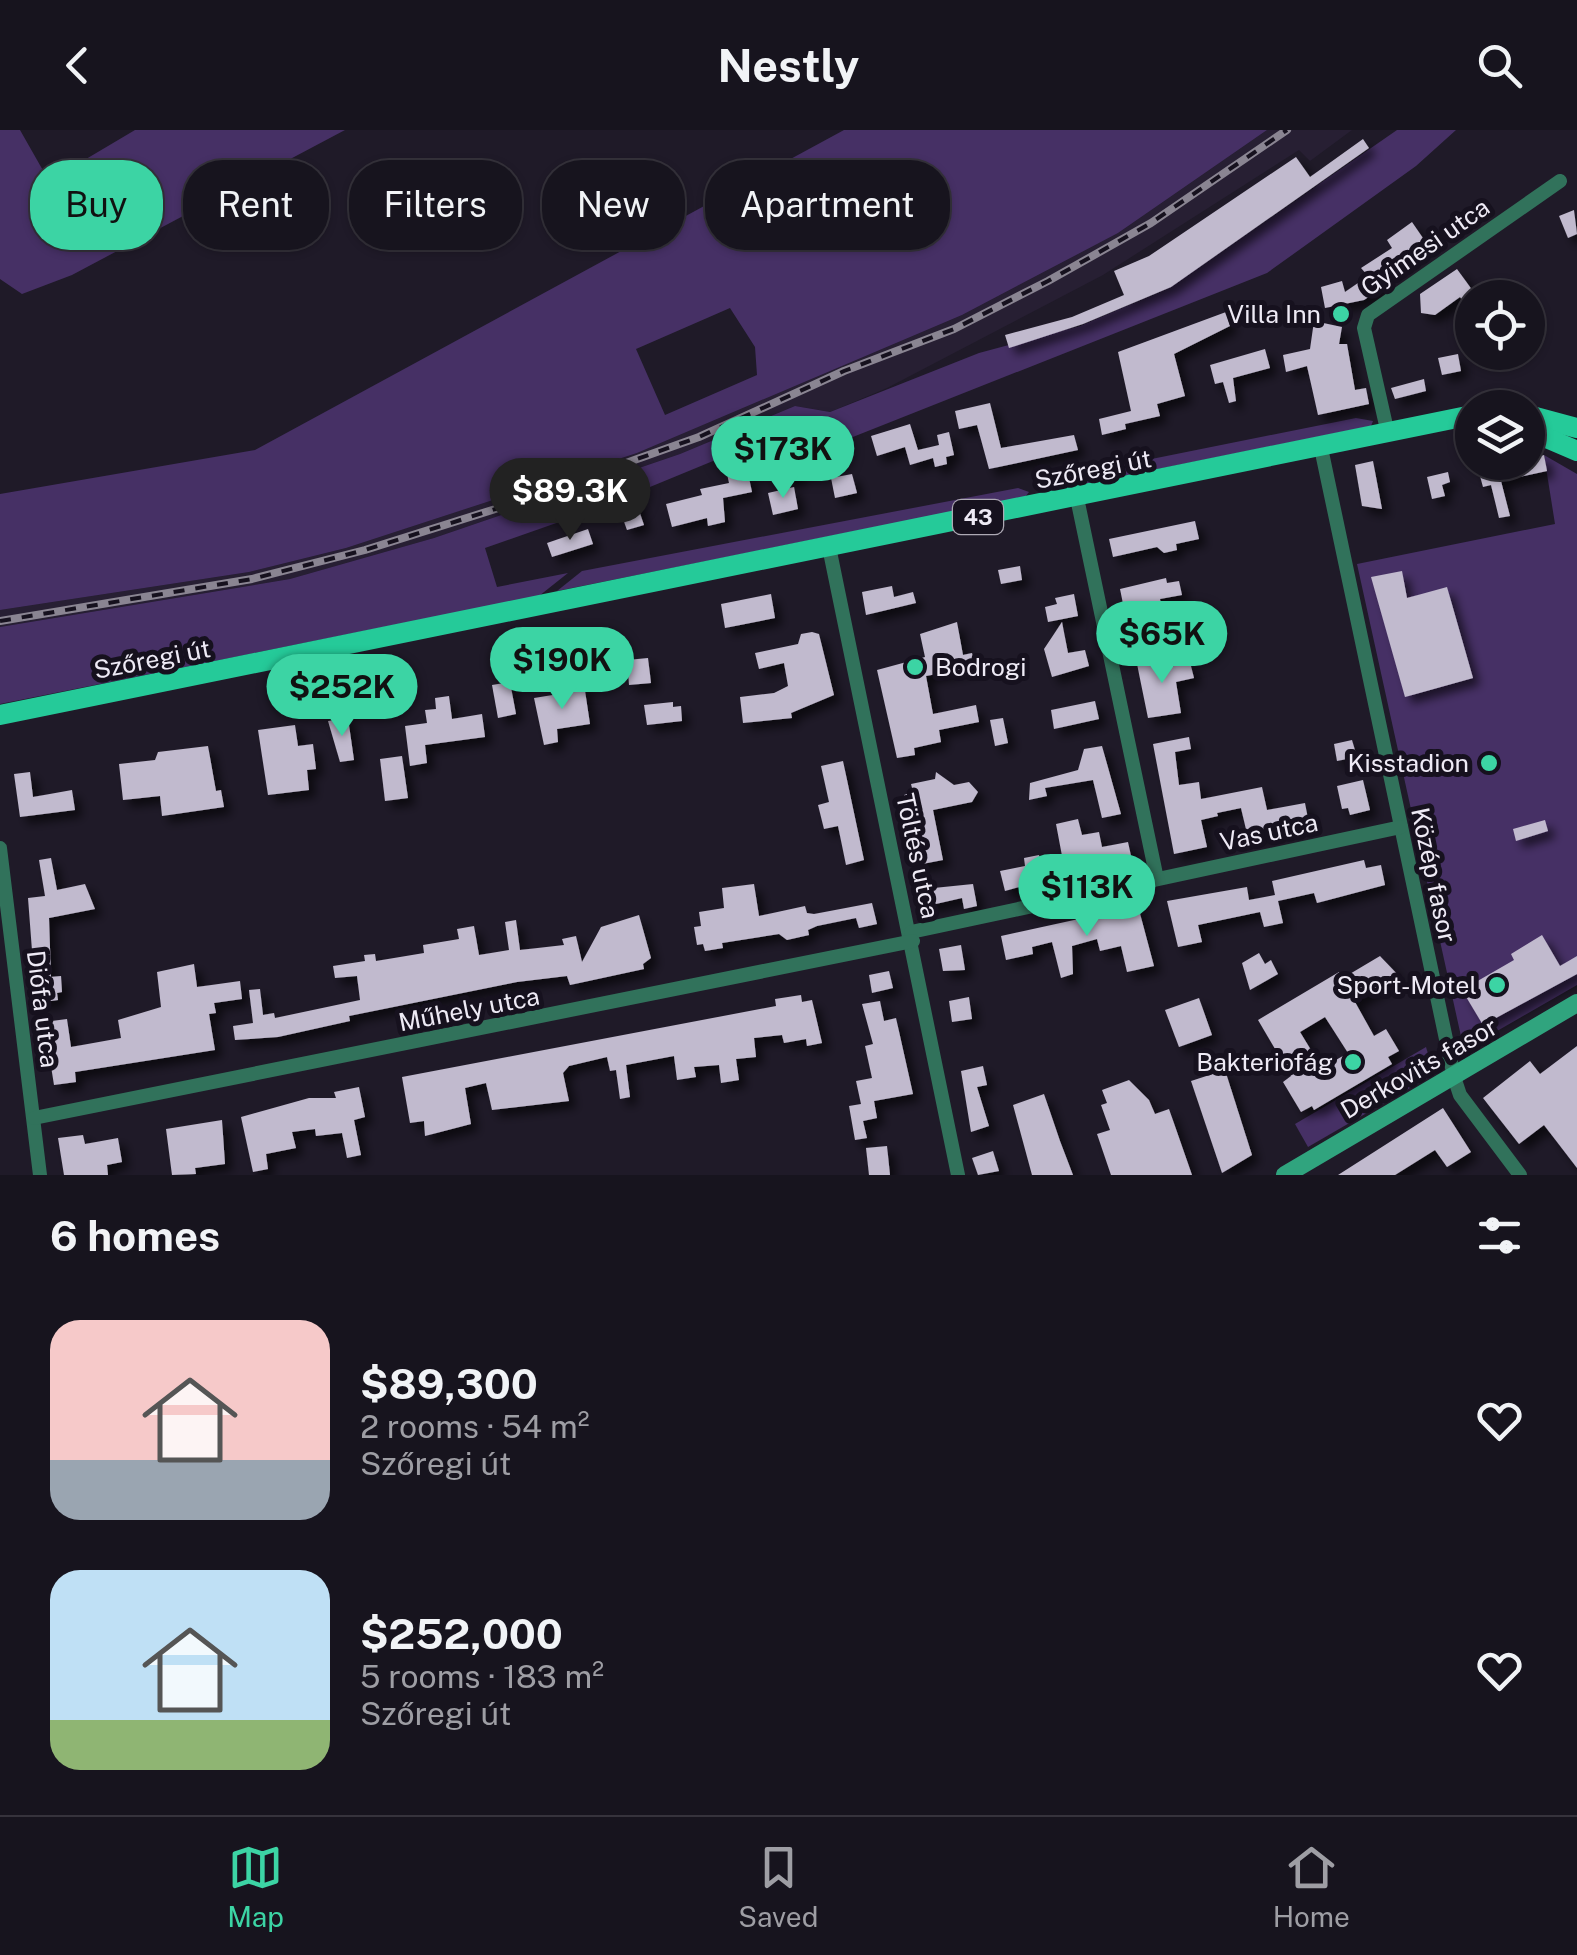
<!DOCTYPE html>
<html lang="en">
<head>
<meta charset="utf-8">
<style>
	body { margin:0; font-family:"Public Sans",sans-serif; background:#24212b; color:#f1f3f6; height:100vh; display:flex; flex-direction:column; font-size:38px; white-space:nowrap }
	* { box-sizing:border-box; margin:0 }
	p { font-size:32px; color:#9e9ea4 }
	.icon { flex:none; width:55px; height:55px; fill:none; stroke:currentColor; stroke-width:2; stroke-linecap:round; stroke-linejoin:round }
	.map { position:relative; height:1045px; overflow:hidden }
	.panel { display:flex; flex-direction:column; background:#17141e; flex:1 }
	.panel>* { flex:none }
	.hud { position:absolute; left:30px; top:30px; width:1000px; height:90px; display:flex; gap:20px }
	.buttons { position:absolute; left:1455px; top:150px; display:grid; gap:20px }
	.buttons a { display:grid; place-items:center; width:90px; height:90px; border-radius:50%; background:#17141e; box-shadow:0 2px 8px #0004,0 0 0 2px #36333c; font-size:50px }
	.price { position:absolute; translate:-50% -85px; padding:0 22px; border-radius:35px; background:#3cd4a4; color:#111; font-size:32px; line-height:65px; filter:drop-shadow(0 2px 5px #0008) }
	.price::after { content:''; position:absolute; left:50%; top:60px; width:30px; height:22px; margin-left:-15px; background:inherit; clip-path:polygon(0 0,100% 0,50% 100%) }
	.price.on { background:#222; color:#fff }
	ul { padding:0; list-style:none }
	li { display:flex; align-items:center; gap:30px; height:250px; padding:0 50px }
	li span { display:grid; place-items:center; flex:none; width:280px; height:200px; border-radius:30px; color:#555 }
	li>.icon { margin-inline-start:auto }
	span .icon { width:120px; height:120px; fill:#fffc; stroke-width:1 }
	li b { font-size:42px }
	h2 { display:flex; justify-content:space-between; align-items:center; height:120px; padding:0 50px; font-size:42px }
	.chip { padding:0 35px; border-radius:40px; background:#17141e; box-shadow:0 2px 8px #0004,0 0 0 2px #36333c; font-size:35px; line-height:90px }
	.chip.on { background:#3cd4a4; color:#111 }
	header { display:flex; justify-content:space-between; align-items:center; height:130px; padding:0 50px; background:#17141e; font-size:45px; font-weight:700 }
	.dock { display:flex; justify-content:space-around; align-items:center; height:140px; border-top:2px solid #36333c; background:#17141e; font-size:28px; color:#9e9ea4 }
	.dock a { display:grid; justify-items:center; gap:5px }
	.dock .on { color:#3cd4a4 }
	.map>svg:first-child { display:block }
</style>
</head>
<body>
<header><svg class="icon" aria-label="back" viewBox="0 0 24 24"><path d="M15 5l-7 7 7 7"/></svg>Nestly<svg class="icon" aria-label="search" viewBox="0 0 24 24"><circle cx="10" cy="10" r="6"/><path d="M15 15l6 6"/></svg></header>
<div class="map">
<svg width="1577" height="1045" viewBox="0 0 1577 1045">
	<defs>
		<filter id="shadow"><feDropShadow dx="7" dy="7" stdDeviation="5" flood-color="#0009"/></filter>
	</defs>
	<rect width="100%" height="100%" fill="#1f1a28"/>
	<path fill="#271f33" d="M1267,0H1352L1310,31L1299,20L1103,145L887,258L830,282L795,276L680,324L434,408L290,449L0,497V480L249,442L346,418L637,323L962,185L1118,103Z"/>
	<g fill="#463065" fill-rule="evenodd">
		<path d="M0,0H20L49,51L135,0H345L72,145L22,164L0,149Z"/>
		<path d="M844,0H1267L1118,103L962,185L637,323L346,418L249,442L0,480V364L255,320ZM730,178L755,217L757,245L665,285L636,219Z"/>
		<path d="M1397,0H1456L1416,36L1267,143L815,322L805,293L599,378L485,418L497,457L568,443L539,466L0,574V497L290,449L434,408L680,324L795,276L830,282L979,223L1080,196L1169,158Z"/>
		<path d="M1356,288L1373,291L1371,296L1044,362L1047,354L1072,345Z"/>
		<path d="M1544,325L1577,344V855L1464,920L1357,434L1555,394Z"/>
		<path d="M1018,358L1029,362L1025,367L557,461L582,441Z"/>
		<path d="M1426,917L1434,944L1308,1017L1295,994Z"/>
	</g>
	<g fill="#c1bace" fill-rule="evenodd" filter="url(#shadow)">
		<path d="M1363,9L1369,18L1171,157L1083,194L1009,218L1005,205L1072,187L1124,165L1114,141L1149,126L1296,27L1310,47Z"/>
		<path d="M1574,80L1577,104L1568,108L1559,86Z"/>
		<path d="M1412,92L1427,114L1377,151L1382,158L1364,170L1325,178L1321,157L1342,151L1345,162L1368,146L1361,138L1392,118L1387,110Z"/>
		<path d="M1457,139L1478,168L1467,176L1460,167L1435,185L1421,183L1420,164Z"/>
		<path d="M1226,182L1230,196L1174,224L1185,266L1157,274L1160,286L1125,294L1126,299L1102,305L1099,289L1131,281L1118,222Z"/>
		<path d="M1314,191L1342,197L1339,214H1347L1355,260L1366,258L1369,274L1318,285L1307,236L1286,242L1283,225L1310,219Z"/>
		<path d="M1265,219L1270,238L1233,248L1236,271L1229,273L1223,252L1215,254L1210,235Z"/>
		<path d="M1458,224L1461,241L1442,245L1438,228Z"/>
		<path d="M1424,249L1426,261L1395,269L1391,258Z"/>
		<path d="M990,273L1001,318L1074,305L1078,320L989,339L977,295L959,299L955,281Z"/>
		<path d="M910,294L918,320L939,315L937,305L949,302L954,325L946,327L947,334L935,337L933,328L910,335L905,317L877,326L871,306Z"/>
		<path d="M793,319L800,348L784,351L778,322Z"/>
		<path d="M1544,325L1547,341L1501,351L1510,386L1499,388L1491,355L1483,357L1477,335L1496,332L1497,338Z"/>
		<path d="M1373,331L1382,379L1362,376L1355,335Z"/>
		<path d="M738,341V345L748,343L752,362L723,368L725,392L708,396L707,388L672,397L666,374L702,365L700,359L729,353L727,344Z"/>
		<path d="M1448,342L1450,352L1442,355L1445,366L1432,369L1427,347Z"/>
		<path d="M852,344L857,363L835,368L831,348Z"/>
		<path d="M794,357L798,379L773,385L768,363Z"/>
		<path d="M635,369L644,395L627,400L618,375Z"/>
		<path d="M1195,391L1199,409L1176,414L1177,420L1164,423L1157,417L1113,427L1109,409Z"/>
		<path d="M588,399L593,414L552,427L547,413Z"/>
		<path d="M1020,436L1022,450L1001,454L998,440Z"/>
		<path d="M1402,441L1407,468L1447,457L1473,548L1405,567L1371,447Z"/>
		<path d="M1166,448L1167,453L1179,451L1182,465L1160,469L1166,499L1130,508L1120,459Z"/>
		<path d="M892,456L894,467L913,462L916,473L866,485L862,462Z"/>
		<path d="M771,464L775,488L725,498L721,474Z"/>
		<path d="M1074,464L1078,486L1048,492L1045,477L1057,474L1055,468Z"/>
		<path d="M957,492L963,525L972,523L975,537L926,546L933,584L976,575L979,592L939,600L941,612L914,618L915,625L897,628L877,540L925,527L920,504Z"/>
		<path d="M1062,492L1068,523L1085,520L1089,536L1052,547L1044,519Z"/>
		<path d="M812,502L819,504L834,565L791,583L792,588L743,593L740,567L774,563L788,556L784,533L759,539L755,523L798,514L801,504Z"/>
		<path d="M1168,527L1170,537L1190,532L1194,548L1176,552L1181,583L1148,588L1137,534Z"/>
		<path d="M648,528L651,553L629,555L627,530Z"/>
		<path d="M510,552L516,584L498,588L492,555Z"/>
		<path d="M584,554L590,594L557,599L558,612L544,615L534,568L565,563L564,556Z"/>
		<path d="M449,566L452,589L482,584L485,607L425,615L427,633L410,636L405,596L427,593L425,580L436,579L435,568Z"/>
		<path d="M1095,571L1099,589L1054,599L1051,580Z"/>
		<path d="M673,572V577L681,576L682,591L647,595L644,575Z"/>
		<path d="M348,588L354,630L340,632L328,591Z"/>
		<path d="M1003,588L1008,613L995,616L990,590Z"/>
		<path d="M295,595L298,616L313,614L316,639L307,640L309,660L268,665L258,600Z"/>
		<path d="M1189,607L1191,619L1175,622L1179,655L1199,652L1201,669L1262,657L1267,680L1305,673L1309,694L1248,708L1241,678L1217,683L1218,686L1201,690L1207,717L1174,724L1153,614Z"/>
		<path d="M1352,610L1357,627L1337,631L1334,614Z"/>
		<path d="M208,616L216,661L221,660L224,677L162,686L160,666L123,670L119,634L155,630L158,622Z"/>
		<path d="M1102,616L1121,684L1102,688L1093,650L1045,658L1047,666L1029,670L1030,653L1078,640L1084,619Z"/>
		<path d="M402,626L408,668L385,671L380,629Z"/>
		<path d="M843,631L864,730L846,735L838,696L824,699L818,675L829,672L821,636Z"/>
		<path d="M30,642L33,667L72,660L75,680L20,687L14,644Z"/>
		<path d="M936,642L954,655L969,652L978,662L972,672L933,680L943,730L917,735L911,703L921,701L915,673L906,675L904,665L913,662L911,654L935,649Z"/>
		<path d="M1363,650L1370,680L1350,685L1348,678L1342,679L1337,656Z"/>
		<path d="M1078,689L1082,705L1099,702L1102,717L1128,712L1133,735L1066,747L1056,694Z"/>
		<path d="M1545,690L1548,701L1516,711L1513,699Z"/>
		<path d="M1039,725L1044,750L1005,761L1000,741L1025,736L1024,728Z"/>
		<path d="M51,728L57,760L85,754L95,779L49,788L51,847L61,846L62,862L57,863L58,870L36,873L28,768L45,766L39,730Z"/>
		<path d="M1364,730L1366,738L1381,735L1385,755L1317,773L1314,763L1278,771L1283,793L1264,797L1260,782L1198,795L1202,812L1178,817L1167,771L1247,757L1249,770L1275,765L1272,751Z"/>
		<path d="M754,754L759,786L805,776L807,783L814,784L872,773L877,794L859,798L856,788L817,796L808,800L809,805L787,810L779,804L722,813L723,818L705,821L703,814L697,815L694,797L701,796L699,782L724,778L722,758Z"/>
		<path d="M973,754L977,776L964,779L962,768L927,776L924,759Z"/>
		<path d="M1138,776L1154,836L1127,842L1121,816L1100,821L1097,809L1072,816L1073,844L1061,848L1052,812L1032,817L1033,824L1006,830L1001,806Z"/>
		<path d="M639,785L651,828L643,834L644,839L570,855L567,846L517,852L349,886L350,891L278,907L235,910L233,896L253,893L249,860L260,859L263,885L274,883L275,888L360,870L357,846L335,848L333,836L365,831L364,825L375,824L376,831L424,823L423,815L459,809L457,799L474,796L479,825L509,820L505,792L516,790L520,820L564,815L562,809L576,806L582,832L601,797Z"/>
		<path d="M1542,805L1560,836L1577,826V844L1483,895L1462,860L1514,830L1511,824Z"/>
		<path d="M961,815L965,840L943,841L939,819Z"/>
		<path d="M1259,823L1265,834L1271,830L1278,844L1250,860L1242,833Z"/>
		<path d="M1380,826L1399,846L1355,872L1374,906L1386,899L1399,921L1388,927L1392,934L1314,980L1312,976L1301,982L1283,952L1291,946L1258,890L1339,842L1343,848ZM1325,887L1348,923L1322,938L1300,902Z"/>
		<path d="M194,834L197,857L240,851L242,869L214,873L216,883L209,884L215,920L75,942L76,952L54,955L44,892L67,889L71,917L121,908L118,890L161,877L157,842Z"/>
		<path d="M889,841L893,858L872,863L869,845Z"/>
		<path d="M801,865L802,872L812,870L822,913L807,916L806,909L784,913L782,905L754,908L756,927L736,929L739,950L721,953L719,935L694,937L696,947L677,950L674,926L626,935L630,967L620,969L616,940L610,941L607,927L569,936L563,943L569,971L492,980L486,953L465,958L471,994L425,1006L424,991L410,993L402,947L776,876L775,869Z"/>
		<path d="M969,867L972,889L952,892L949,871Z"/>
		<path d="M1199,868L1212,905L1179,917L1165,880Z"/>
		<path d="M880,871L884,891L896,888L913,964L874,971L877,988L863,991L867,1008L855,1010L849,976L861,974L856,951L872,948L865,916L873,914L862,874Z"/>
		<path d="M1577,916V1038L1544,995L1519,1014L1483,968L1530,931L1540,944Z"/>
		<path d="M983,936L987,955L977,957L989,996L971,1002L961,941Z"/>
		<path d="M1225,940L1252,1025L1222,1043L1191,951Z"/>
		<path d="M1129,950L1149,970L1155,984L1169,979L1192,1045H1111L1097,1004L1110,1000L1101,975L1107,973L1102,960Z"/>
		<path d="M359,957L365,987L354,990L361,1025L347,1028L342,1003L316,1006L315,999L292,1002L296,1018L266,1024L268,1039L253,1042L241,987L309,968H336L334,962Z"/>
		<path d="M1044,964L1060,1011L1073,1045H1032L1013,975Z"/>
		<path d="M1443,978L1471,1022L1447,1037L1435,1020L1395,1045H1338Z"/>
		<path d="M222,990L225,1034L195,1038L196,1044L172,1045L166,999Z"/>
		<path d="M83,1005L85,1014L118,1008L122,1032L107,1035L108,1045H64L58,1008Z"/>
		<path d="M887,1016L890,1045H869L866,1018Z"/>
		<path d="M993,1021L999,1041L978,1045L972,1028Z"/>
	</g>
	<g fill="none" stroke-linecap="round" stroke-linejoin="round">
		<g stroke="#31725b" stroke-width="14">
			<path d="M1388,304L1364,198L1368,185L1560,51"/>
			<path d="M1321,318L1454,947L1460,965L1520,1045"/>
			<path d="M1077,368L1157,749"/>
			<path d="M829,417L958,1045"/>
			<path d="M0,718L40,1045"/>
			<path d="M911,802L1401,697"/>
			<path d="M34,988L913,811"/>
		</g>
		<path stroke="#30a47e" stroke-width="18" d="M1285,1045L1577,873"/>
		<g stroke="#25ca99" stroke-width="20">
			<path d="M1528,285L1577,298"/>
			<path d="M1528,300L1577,321"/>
			<path d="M0,585L1472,285"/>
		</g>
		<defs>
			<path id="rail" d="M0,491L252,449L365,420L505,376L699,307L844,241L954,199L1048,151L1151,93L1287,0"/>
		</defs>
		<use href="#rail" stroke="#8a8592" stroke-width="8"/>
		<use href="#rail" stroke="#16111e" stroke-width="4" stroke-dasharray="11" stroke-linecap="butt"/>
	</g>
	<g fill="#3cd4a4" stroke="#16111e" stroke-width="4">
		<circle cx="1341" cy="184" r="10"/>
		<circle cx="915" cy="537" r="10"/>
		<circle cx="1489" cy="633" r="10"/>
		<circle cx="1497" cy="855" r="10"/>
		<circle cx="1353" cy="932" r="10"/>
	</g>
	<g text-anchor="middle" stroke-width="10" stroke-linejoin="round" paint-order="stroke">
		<rect fill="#16111e" stroke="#ada9b4" stroke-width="2.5" x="953" y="370" width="50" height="34" rx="8"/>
		<g font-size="22" font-weight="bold" fill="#eeeaf5">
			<text x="978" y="395">43</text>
		</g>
		<g font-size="25" fill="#eeeaf5" stroke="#16111e">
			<text transform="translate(1425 117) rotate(-35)" y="9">Gyimesi utca</text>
			<text transform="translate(1093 339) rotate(-11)" y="9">Szőregi út</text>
			<text transform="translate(152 529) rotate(-11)" y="9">Szőregi út</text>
			<text transform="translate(1269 702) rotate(-12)" y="9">Vas utca</text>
			<text transform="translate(918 726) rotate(78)" y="9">Töltés utca</text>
			<text transform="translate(1434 745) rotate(78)" y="9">Közép fasor</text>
			<text transform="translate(43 879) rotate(83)" y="9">Diófa utca</text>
			<text transform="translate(469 879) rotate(-11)" y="9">Műhely utca</text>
			<text transform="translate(1419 938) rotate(-30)" y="9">Derkovits fasor</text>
		</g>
		<g font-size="25" fill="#eeeaf5" stroke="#16111e" text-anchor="end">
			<text x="1321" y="193">Villa Inn</text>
			<text x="935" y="546" text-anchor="start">Bodrogi</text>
			<text x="1469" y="642">Kisstadion</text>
			<text x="1477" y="864">Sport-Motel</text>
			<text x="1333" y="941">Bakteriofág</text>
		</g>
	</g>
</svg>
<div class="buttons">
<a><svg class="icon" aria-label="locate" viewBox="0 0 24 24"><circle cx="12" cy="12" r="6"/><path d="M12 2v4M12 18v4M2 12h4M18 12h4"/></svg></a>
<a><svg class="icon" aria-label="layers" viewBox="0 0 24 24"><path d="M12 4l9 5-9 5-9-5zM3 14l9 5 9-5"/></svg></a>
</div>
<b class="price" style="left:783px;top:371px">$173K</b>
<b class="price on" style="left:570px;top:413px">$89.3K</b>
<b class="price" style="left:1162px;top:556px">$65K</b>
<b class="price" style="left:562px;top:582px">$190K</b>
<b class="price" style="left:342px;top:609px">$252K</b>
<b class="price" style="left:1087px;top:809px">$113K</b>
<div class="hud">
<a class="chip on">Buy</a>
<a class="chip">Rent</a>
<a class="chip">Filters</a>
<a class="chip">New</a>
<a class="chip">Apartment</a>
</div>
</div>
<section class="panel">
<h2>6 homes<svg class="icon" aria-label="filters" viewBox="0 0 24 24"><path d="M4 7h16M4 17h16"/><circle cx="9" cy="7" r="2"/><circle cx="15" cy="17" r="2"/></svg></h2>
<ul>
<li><span style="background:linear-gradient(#f6c9c9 70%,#9aa5b1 0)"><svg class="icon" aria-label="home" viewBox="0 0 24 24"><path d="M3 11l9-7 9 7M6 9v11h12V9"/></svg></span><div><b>$89,300</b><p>2 rooms · 54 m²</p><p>Szőregi út</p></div><svg class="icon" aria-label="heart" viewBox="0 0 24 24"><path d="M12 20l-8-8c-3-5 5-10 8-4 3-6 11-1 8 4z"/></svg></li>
<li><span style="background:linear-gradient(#bfe0f5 75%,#8fb573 0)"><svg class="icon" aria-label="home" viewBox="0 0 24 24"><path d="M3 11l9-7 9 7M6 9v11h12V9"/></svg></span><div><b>$252,000</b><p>5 rooms · 183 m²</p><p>Szőregi út</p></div><svg class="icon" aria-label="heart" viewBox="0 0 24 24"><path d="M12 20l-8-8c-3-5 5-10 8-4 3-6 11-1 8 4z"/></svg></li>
</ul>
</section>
<nav class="dock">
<a class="on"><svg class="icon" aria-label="map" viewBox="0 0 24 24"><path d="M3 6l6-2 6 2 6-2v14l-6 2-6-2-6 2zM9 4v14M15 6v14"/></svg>Map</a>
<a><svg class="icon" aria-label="saved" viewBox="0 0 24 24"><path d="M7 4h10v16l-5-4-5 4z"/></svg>Saved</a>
<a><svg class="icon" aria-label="home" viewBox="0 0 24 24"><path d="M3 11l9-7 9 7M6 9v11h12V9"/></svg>Home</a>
</nav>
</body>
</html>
